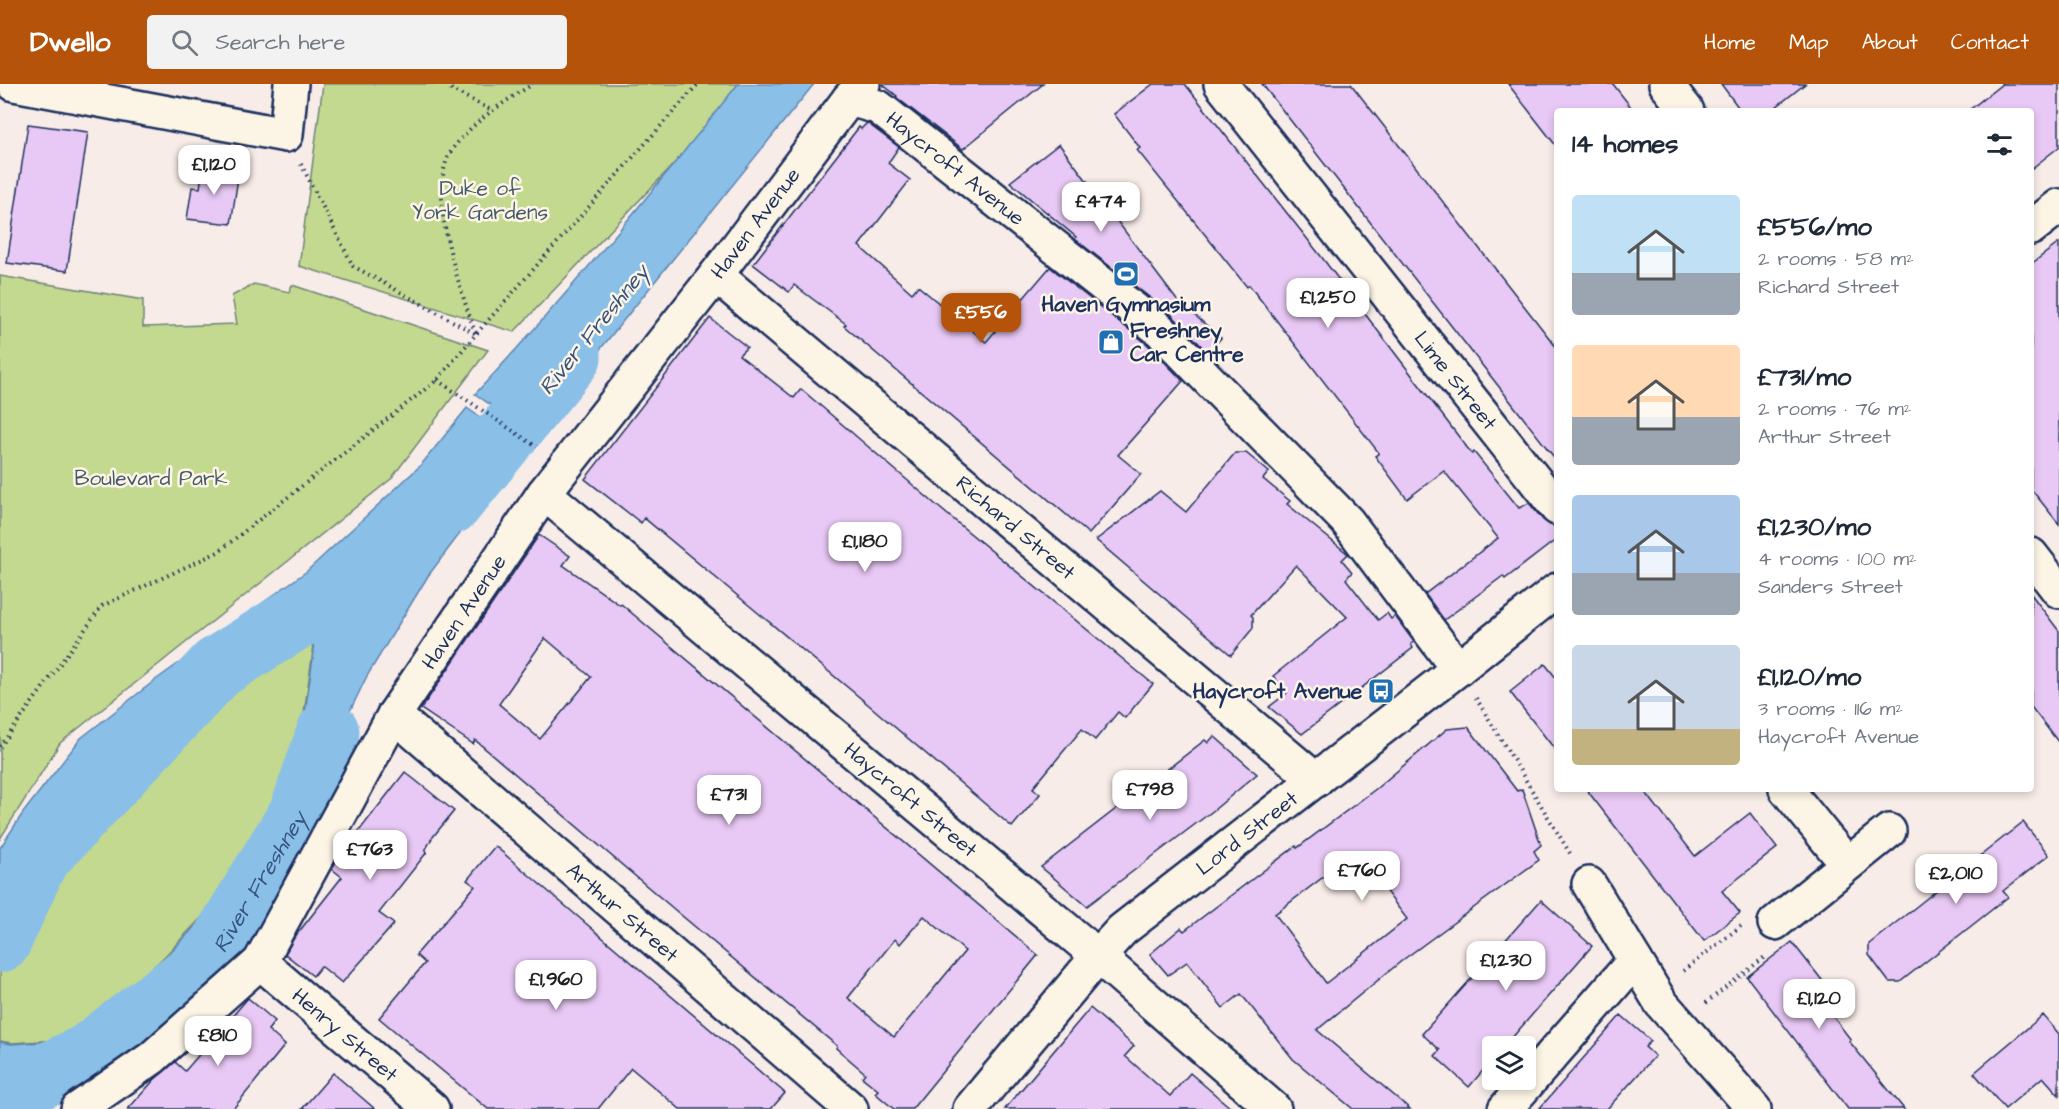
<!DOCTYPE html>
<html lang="en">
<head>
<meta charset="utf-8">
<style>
	body { margin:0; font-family:"Architects Daughter",sans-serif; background:#f2f2f3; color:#1f2937; height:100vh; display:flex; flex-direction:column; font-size:22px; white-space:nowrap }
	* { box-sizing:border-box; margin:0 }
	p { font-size:20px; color:#747a83 }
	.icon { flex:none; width:33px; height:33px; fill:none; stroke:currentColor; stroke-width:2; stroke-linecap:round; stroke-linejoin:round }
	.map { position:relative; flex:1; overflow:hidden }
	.details { position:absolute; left:1554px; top:24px; width:480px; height:684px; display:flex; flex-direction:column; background:#fff; border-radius:6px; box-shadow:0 3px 9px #0003 }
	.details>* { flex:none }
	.buttons { position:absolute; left:1482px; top:952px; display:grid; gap:12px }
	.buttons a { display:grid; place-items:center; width:54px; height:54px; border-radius:6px; background:#fff; box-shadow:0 3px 9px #0003; font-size:30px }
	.price { position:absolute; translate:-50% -51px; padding:0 14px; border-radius:12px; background:#fff; color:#222; font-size:20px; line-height:39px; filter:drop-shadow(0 2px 3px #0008) }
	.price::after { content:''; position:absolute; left:50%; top:36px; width:18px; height:14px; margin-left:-9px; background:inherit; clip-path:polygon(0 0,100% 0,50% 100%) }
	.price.current { background:#b45309; color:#fff }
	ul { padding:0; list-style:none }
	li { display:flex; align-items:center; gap:18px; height:150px; padding:0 18px }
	li span { display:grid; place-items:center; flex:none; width:168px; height:120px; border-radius:6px; color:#555 }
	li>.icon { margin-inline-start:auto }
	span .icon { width:72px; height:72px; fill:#fffc; stroke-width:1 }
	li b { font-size:26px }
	h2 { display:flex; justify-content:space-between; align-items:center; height:72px; padding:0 18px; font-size:26px }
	header { display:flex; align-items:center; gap:36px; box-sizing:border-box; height:84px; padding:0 30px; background:#b45309; color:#fff }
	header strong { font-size:28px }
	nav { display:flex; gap:33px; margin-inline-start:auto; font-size:21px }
	.search { width:420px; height:54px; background:#f2f2f3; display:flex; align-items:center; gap:15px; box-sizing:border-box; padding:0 21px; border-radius:6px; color:#747a83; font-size:22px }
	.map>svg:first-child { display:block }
</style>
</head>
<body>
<header>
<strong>Dwello</strong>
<div class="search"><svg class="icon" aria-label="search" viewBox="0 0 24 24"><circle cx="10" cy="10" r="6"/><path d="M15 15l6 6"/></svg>Search here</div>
<nav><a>Home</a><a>Map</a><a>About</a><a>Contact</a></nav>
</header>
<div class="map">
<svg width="2059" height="1025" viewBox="0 0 2059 1025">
	<rect width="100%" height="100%" fill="#f8ece8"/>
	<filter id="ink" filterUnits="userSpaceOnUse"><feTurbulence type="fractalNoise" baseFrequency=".0167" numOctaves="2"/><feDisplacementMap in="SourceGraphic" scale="12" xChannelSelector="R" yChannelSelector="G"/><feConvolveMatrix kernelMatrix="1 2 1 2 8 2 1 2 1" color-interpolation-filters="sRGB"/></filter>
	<g filter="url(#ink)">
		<g fill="#c3d98f" stroke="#6f8476" stroke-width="1.5">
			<path d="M323,0H750L514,248L299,182Z"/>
			<path d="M0,192L143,216V243L237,240L232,212L254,200L289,208L292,201L488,266L391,395L60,659L0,755Z"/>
			<path d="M309,538L313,567L302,643L275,726L250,769L204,831L165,872L101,932L57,956L11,959L0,957V861L38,776L218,585L273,550Z"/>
		</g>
		<g fill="#8abfe8" stroke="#5e85b1" stroke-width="1.5">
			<path d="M738,0H814L532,350L475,310C568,211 654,106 738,0Z"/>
			<path d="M467,324L524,364L428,492L367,592L301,728L211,877L84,979L4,1025H0V958L11,960L57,957L102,933L166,873L205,832L251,770L277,726L303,643L314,567L309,537L272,549L217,584L37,775L0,857V764L23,729L81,654L154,597L307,487L421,381Z"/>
		</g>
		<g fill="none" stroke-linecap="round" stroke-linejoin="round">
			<g stroke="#8abfe8" stroke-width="63">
				<path d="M451,419L570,273"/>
				<path d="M0,857L37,775L217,584L344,504"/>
				<path id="s1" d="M0,1013L88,971L211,877L301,728L328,648"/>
			</g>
		</g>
		<g fill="#e8c8f4" stroke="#1b2f5e" stroke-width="1.5" fill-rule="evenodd">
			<path d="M882,0H1043L963,65L896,13L897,12Z"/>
			<path d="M1153,0H1185L1320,171L1472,370L1474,368L1519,424L1529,419L1543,436L1550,441L1557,442V455L1505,495L1503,492L1444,536L1425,510L1498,454L1444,387L1407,415L1375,372L1379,369L1249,201L1247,203L1137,66L1140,64L1114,30Z"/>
			<path d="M1262,0H1351L1557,264V377Z"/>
			<path d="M1508,0H1613L1634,27H1557V63Z"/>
			<path d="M1721,0H1805L1771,27H1741Z"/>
			<path d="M2002,0H2059V63L2031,85V27H1968Z"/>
			<path d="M867,39L899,63L888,79L910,96L859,162L912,209L918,202L986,258L1050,183L1147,260L1183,297L1118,371L1141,390L1089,450L844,242L846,240L794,201L789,208L753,180L859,43L861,45Z"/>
			<path d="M28,40L88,48L67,187L7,179Z"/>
			<path d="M1059,60L1182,223L1184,222L1221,254L1208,269L1172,231L1075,155L1076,153L1010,98Z"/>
			<path d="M203,82L239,87L231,140L187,135L192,103L200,104Z"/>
			<path d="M2059,159V440L2031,405V180Z"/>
			<path d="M710,234L747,263L739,271L794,314L801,305L942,426L1153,600L1125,634L1118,628L1095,656L1082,645L1033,704L1040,710L1012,743L870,622L644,434L641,439L585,395Z"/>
			<path d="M1235,369H1246L1269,388L1263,395L1290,417L1287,420L1348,470L1342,476L1352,488L1346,495L1378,536L1387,529L1391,535L1395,532L1414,558L1411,560L1413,564L1302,650L1269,623L1287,609L1273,592L1347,533L1296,481L1251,531L1253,533V544L1231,571L1096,456L1160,407L1186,428Z"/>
			<path d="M539,451L570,472L563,481L620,521L621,520L1038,871L912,1025H894L875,1009L878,1006L862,993L865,989L836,964L837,962L675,826L475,656L473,660L421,625ZM545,554L591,593L540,655L499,620ZM924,832L965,867L894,953L848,914L895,855L900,860Z"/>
			<path d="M2031,510L2059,547V659L2031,623Z"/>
			<path d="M1545,580L1557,595V668L1510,608Z"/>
			<path d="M1468,643L1517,707L1522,705L1541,761L1534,767L1539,776L1404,875L1317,946L1410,1025H1353L1293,975L1241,910L1223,924L1187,878L1168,891L1150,870L1181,844L1184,847L1296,762L1297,764L1377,704L1447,645ZM1356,768L1407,835L1326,899L1275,830Z"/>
			<path d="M1214,652L1257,690L1214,726L1103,810L1087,822L1041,783L1205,656L1208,659Z"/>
			<path d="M405,688L454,727L432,754L425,767L427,768L379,829L394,840L342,899L321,882L313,892L285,870L294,854L342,793L332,785L338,774Z"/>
			<path d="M1586,705H1643L1695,772L1750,729L1777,764L1722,807L1740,829L1704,857Z"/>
			<path d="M2023,738L2049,771L2003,807L2008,813L1900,898H1889L1869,871V860Z"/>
			<path d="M495,762L785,1009L771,1025H680L631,984L598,1025H488L379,934L425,879L416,871L475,802L467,796Z"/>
			<path d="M1541,816L1592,862L1504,963H1492V976L1469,1003L1435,972L1440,966L1422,950Z"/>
			<path d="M1792,858L1825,900L1815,909L1851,956L1849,957L1904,1025H1848L1747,893Z"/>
			<path d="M248,914L275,937L268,946L285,961L233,1025H128L154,996L175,978L185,987Z"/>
			<path d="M1090,924L1134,962L1125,972L1170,1012L1190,989L1232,1025H1005Z"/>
			<path d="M1621,931L1651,957L1645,963L1655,972L1607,1025H1539Z"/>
			<path d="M2043,931L2059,950V1011L2043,993L2005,1025L1974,989Z"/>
			<path d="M333,989L375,1025H302Z"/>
		</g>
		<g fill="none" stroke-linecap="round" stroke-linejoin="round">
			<defs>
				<g id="minor">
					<path d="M14,0L286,51L291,0"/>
					<path id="s2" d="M1221,0L1557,424"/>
					<path d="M1666,0L1687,27"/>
					<path id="s3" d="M849,15L878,23L1160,246L1347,437L1458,585"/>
					<path d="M2031,144L2059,122"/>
					<path id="s4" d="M716,191L1316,696"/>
					<path id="s5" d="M544,409L1098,872L1274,1025"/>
					<path d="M2031,471L2059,507"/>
					<path id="s6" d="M394,631L851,1025"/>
					<path d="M1786,705L1847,780"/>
					<path d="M1589,800L1661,919L1754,1025"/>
					<path d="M1775,839L1889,747"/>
					<path id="s7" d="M260,878L432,1025"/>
					<path id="s8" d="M78,1025L152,974L260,878L394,631L544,409L716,191L849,15L863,0"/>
					<path id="s9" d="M970,1025L1098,872L1122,846L1458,585L1557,506"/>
					<path d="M1505,1025L1635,876"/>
				</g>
			</defs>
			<use href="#minor" stroke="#1b2f5e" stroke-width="38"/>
			<g stroke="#1b2f5e" stroke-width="4" stroke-dasharray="1.5 4.5" stroke-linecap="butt">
				<path d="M447,0L452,6L493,27"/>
				<path d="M301,80L353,182L476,250"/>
				<path d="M475,249C461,204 422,105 454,63C475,36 504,18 533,0"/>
				<path d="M437,296L537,363"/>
				<path d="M1476,614L1571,771"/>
				<path d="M0,663L102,522L218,468L437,296L476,250L698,0"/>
				<path d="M1683,887L1741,842"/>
				<path d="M1706,919L1766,872"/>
			</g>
			<use href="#minor" stroke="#fcf5e5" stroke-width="33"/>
		</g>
	</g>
	<defs>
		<symbol id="stadium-square" viewBox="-11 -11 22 22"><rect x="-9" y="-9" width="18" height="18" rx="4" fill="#1f6fb2" stroke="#fcf5e5"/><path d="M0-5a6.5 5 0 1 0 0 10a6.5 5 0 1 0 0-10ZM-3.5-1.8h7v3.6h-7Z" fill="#fff"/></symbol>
		<symbol id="shop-square" viewBox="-11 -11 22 22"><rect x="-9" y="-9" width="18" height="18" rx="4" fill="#1f6fb2" stroke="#fcf5e5"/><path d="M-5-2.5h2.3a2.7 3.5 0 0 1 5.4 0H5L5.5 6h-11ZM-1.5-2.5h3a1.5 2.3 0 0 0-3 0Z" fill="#fff"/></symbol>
		<symbol id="bus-square" viewBox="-11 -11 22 22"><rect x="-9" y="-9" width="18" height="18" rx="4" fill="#1f6fb2" stroke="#fcf5e5"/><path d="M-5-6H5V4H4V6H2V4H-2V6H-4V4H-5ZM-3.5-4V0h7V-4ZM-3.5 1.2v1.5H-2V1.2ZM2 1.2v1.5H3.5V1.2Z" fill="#fff"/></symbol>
	</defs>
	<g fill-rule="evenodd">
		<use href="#stadium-square" x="1111" y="175" width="30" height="30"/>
		<use href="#shop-square" x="1096" y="243" width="30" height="30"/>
		<use href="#bus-square" x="1366" y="592" width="30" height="30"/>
	</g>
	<g text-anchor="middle" stroke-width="5" stroke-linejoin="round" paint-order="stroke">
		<g font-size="21" fill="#1b2f5e" stroke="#fcf5e5">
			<text dy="7" stroke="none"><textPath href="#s3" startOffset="129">Haycroft Avenue</textPath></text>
			<text dy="7" stroke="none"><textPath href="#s8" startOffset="1126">Haven Avenue</textPath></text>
			<text dy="7" stroke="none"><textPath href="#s2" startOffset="378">Lime Street</textPath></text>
			<text dy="7" stroke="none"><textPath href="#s4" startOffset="392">Richard Street</textPath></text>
			<text dy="7" stroke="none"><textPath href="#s8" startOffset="640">Haven Avenue</textPath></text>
			<text dy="7" stroke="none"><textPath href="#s5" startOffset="478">Haycroft Street</textPath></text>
			<text dy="7" stroke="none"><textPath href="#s9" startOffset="393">Lord Street</textPath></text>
			<text dy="7" stroke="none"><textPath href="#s6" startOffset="302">Arthur Street</textPath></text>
			<text dy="7" stroke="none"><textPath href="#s7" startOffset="112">Henry Street</textPath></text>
		</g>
		<g font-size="21" fill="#455a6a" stroke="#fcf5e5">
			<text x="480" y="111">Duke of<tspan x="480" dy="24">York Gardens</tspan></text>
			<text x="151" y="401">Boulevard Park</text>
		</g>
		<g font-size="21" font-weight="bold" fill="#1b2f5e" stroke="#fcf5e5">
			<text x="1126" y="227">Haven Gymnasium</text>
			<text x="1130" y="253" text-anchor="start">Freshney<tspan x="1130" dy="24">Car Centre</tspan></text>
			<text x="1362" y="614" text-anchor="end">Haycroft Avenue</text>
		</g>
		<g font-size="22" font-style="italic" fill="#375380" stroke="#fcf5e5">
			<text transform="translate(593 245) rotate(-51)" y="8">River Freshney</text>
			<text dy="8" stroke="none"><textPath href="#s1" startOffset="345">River Freshney</textPath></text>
		</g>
	</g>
</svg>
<div class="buttons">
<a><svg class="icon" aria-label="layers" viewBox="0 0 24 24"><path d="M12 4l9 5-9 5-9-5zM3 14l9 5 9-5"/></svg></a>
</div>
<b class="price" style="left:214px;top:112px">£1,120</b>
<b class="price" style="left:1101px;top:149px">£474</b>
<b class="price" style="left:1328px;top:245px">£1,250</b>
<b class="price current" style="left:981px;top:260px">£556</b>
<b class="price" style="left:865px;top:489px">£1,180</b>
<b class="price" style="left:1150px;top:737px">£798</b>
<b class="price" style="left:729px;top:742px">£731</b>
<b class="price" style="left:370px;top:797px">£763</b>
<b class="price" style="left:1362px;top:818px">£760</b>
<b class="price" style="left:1956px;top:821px">£2,010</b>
<b class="price" style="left:1506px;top:908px">£1,230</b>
<b class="price" style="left:556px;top:927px">£1,960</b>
<b class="price" style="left:1819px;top:946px">£1,120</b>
<b class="price" style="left:218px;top:983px">£810</b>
<section class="details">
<h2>14 homes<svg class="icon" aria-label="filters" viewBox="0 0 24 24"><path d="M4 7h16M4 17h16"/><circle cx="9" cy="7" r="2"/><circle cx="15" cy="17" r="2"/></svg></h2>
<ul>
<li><span style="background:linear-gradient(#bfe0f5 65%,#9aa5b1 0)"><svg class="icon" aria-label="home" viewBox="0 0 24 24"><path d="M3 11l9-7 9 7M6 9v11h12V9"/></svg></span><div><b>£556/mo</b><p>2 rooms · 58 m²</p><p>Richard Street</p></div></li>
<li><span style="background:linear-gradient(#ffd9b3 60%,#9aa5b1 0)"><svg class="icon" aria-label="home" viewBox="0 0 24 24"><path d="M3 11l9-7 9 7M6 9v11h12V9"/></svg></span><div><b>£731/mo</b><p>2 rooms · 76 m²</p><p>Arthur Street</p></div></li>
<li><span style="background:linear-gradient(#a9c7e8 65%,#9aa5b1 0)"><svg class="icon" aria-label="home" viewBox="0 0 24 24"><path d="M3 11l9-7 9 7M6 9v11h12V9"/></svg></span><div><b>£1,230/mo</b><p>4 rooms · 100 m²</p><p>Sanders Street</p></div></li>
<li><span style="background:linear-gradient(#c9d6e8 70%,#c2b280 0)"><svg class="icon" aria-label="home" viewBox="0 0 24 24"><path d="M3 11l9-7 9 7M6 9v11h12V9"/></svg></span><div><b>£1,120/mo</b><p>3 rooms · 116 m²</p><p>Haycroft Avenue</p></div></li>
</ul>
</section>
</div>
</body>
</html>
